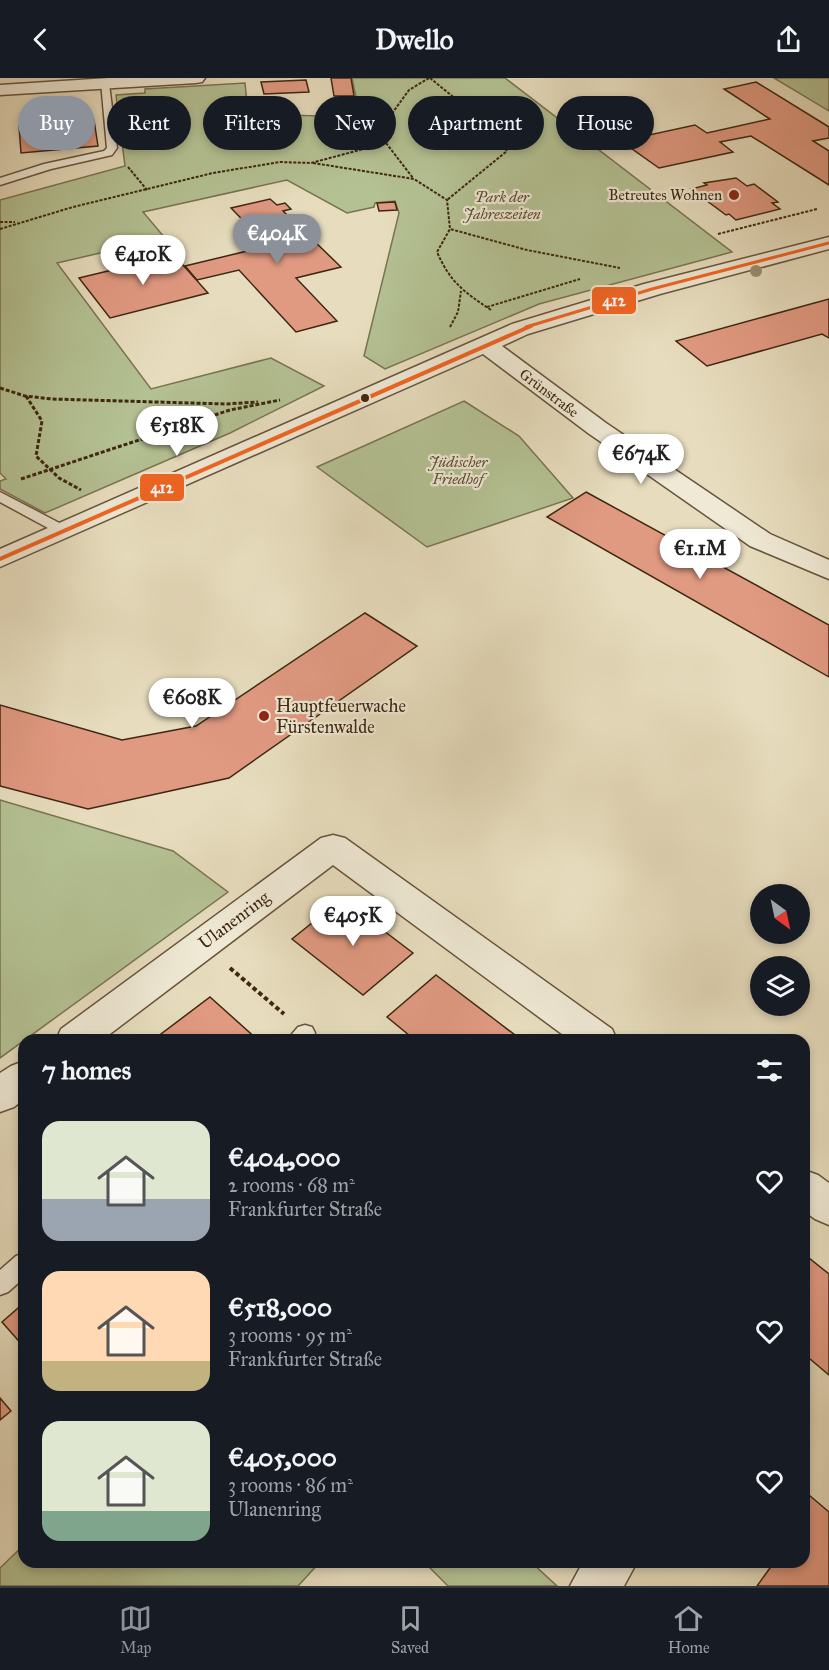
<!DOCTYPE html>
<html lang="en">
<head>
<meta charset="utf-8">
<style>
	body { margin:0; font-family:"IM FELL Great Primer",serif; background:#242831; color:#f1f3f6; height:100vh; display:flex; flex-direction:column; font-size:22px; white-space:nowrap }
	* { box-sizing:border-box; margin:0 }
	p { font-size:20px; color:#9ea1a6 }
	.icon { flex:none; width:33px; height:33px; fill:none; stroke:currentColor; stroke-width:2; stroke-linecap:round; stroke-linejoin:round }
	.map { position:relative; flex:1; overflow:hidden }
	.sheet { position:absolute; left:18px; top:956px; width:792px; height:534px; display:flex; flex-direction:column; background:#171b24; border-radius:18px; box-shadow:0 3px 9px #0003 }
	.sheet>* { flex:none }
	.guide { position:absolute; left:18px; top:18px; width:794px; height:54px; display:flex; gap:12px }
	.needle { width:39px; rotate:147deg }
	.buttons { position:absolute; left:750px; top:806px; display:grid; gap:12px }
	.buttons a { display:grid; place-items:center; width:60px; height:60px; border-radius:50%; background:#171b24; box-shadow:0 3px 9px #0003; font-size:30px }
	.price { position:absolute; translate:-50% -51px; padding:0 14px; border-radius:21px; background:#fff; color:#222; font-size:20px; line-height:39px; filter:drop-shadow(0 2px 3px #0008) }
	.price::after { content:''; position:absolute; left:50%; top:36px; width:18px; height:14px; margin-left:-9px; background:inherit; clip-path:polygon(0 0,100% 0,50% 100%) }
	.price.current { background:#8c9099; color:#fff }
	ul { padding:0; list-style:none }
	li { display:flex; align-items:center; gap:18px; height:150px; padding:0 24px }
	li span { display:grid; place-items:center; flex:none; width:168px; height:120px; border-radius:18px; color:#555 }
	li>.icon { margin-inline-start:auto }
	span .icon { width:72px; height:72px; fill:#fffc; stroke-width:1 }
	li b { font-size:26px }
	h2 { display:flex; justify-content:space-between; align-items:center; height:72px; padding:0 24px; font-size:26px }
	.tag { padding:0 21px; border-radius:27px; background:#171b24; box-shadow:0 3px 9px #0003; font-size:21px; line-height:54px }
	.tag.current { background:#8c9099; color:#fff }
	header { display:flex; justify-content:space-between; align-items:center; height:78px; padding:0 24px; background:#171b24; font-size:27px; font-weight:700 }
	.menu { display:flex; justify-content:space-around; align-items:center; height:84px; border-top:2px solid #363941; background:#171b24; font-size:16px; color:#9ea1a6 }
	.menu a { display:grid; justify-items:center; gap:3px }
	.menu .current { color:#8c9099 }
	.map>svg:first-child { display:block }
</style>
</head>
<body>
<header><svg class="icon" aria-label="back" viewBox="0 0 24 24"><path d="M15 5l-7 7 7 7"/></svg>Dwello<svg class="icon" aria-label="share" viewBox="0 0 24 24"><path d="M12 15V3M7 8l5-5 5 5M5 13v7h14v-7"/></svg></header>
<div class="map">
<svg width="829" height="1508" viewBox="0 0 829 1508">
	<rect width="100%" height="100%" fill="#e7ddbe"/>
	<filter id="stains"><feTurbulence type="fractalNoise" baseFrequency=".00333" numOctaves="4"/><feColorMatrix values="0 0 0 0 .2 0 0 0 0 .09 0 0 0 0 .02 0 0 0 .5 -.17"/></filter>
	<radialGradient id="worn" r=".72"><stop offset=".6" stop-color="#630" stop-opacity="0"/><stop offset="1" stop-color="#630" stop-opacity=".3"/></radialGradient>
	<g fill="#b4c193" stroke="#797452" stroke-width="1.5">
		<path d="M352,0H505L732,174L539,226L385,291L364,278L399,135L395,123L375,125L374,129L347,135L287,102L143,134L165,160L57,185L151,311L271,280L324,308L230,355L45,435L0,411V403L6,401L0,395V122L125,88L116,17L145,15V11L245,5L248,36L360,39Z"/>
		<path d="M774,0H829V33Z"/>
		<path d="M464,323L519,358L573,420L427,469L317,389Z"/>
		<path d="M0,722L173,773L228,814L0,980Z"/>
		<path d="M24,1467V1484H320L298,1508H0V1490Z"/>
		<path d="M424,1484H531L557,1508H448Z"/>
	</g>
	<g fill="#e19a82" stroke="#3e2711" stroke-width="1.5">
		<path d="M331,0H351L354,18H334Z"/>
		<path d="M306,2L309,14L264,16L261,4Z"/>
		<path d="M756,4L829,49V60L813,63L829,73V107L751,58L720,64L733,74L659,90L621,63L695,47L707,55L770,41L724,11Z"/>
		<path d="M94,42L98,68L21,75L19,48Z"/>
		<path d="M736,100L747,108L754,106L778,124L772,125L780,131L736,142L729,136L726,137L691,111L707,107L704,105Z"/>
		<path d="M270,121L277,127L285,125L291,131L283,133L341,189L296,200L337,243L296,254L239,192L197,202L185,188L268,168L231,130Z"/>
		<path d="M395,124L397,132L379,133L377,125Z"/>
		<path d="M174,177L208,215L110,240L79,200Z"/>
		<path d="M829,221V260L822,256L707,288L676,263Z"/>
		<path d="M586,414L829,547V599L547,439Z"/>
		<path d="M365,535L417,568L229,700L88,731L0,708V627L122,662L196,648Z"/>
		<path d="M342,821L413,875L363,917L292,861Z"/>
		<path d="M436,897L494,941L515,957L511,962H415L387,939Z"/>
		<path d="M210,919L258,962H153Z"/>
		<path d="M804,1176L829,1196V1297L804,1276Z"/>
		<path d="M24,1225V1269L2,1244Z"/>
		<path d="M0,1320L11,1333L0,1342Z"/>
		<path d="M809,1417L829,1434V1508H757L770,1490L764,1484H804V1423Z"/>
	</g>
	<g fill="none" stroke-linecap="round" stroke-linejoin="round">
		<defs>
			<g id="service">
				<path d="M101,4L109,6L117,70L112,77L51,91L0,107V100L44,86L104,73L107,70Z"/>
				<path d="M0,414L69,450L71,453L64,457L59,456L0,424Z"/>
				<path d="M305,947L312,949L315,955L312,962H287L298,949Z"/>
				<path d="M24,1175V1200L8,1214L0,1217V1192L16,1178Z"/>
			</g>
			<g id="minor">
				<path d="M109,0H205L202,4L196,5L0,17V7Z"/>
				<path d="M829,159V171L660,216L528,256L502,268L606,345L770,456L829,482V501L750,468L588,355L483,276L0,489V471L512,246L644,206Z"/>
				<path d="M333,757L345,760L612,951L617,962H570L333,787L102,962H56L61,951L321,760Z"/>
				<path d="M24,983V1021L14,1029L0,1034V995L11,988Z"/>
				<path d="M804,1092L818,1097L829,1105V1147L815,1141L804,1133Z"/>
				<path d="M583,1484H637L624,1508H570Z"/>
			</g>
		</defs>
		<use href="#service" stroke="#68543c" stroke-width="3"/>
		<use href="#minor" stroke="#68543c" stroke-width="3"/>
		<g stroke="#3e2711" stroke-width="2" stroke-dasharray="3 1.5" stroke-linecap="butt">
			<path d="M430,0L478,39L507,73L447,122"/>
			<path d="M386,65L413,100"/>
			<path d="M313,85L414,101L447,122L450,151"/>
			<path d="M128,89L147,112"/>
			<path d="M0,144H15"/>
			<path d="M0,151L73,129L213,95L280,84L311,85L386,65L388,41L409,12L429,0"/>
			<path d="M718,156L817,131"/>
			<path d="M487,229L580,201"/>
			<path d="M491,232C464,214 450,204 437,174L450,151L527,172L620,190"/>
			<path d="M450,249L458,234L461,213"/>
		</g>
		<g stroke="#3e2711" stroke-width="3" stroke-dasharray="4 2" stroke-linecap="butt">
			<path d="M0,310L25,318L52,321L226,326L258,324"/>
			<path d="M26,318L42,343L36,378L59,400L81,412"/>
			<path d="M21,401L230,332L280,322"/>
		</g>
		<path stroke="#3e2711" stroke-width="4" stroke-dasharray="4.5 3" stroke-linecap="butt" d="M230,890L284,936"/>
		<use href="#service" fill="#efe9d5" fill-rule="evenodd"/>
		<use href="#minor" fill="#efe9d5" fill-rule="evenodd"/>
		<defs>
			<path id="bus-1-far1" d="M526,249L652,211L829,165"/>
			<path id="bus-1" d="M0,481L531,248"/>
		</defs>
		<use href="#bus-1-far1" stroke="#efe9d5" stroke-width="6"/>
		<use href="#bus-1" stroke="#efe9d5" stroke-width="8"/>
		<use href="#bus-1-far1" stroke="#f26522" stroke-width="3"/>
		<use href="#bus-1" stroke="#f26522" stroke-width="4"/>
	</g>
	<circle fill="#9b8e71" cx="756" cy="193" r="6"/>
	<g fill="#8f2418" stroke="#efe9d5" stroke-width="2">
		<circle cx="734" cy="117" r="6"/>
		<circle cx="264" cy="638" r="6"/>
	</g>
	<circle fill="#3e2711" stroke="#efe9d5" stroke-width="2" cx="365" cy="320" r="5"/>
	<g text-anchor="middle" stroke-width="4.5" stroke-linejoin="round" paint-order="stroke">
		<g font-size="15" fill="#3e2711" stroke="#efe9d5" text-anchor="end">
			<text x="722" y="122">Betreutes Wohnen</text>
		</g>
		<g font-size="15" font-style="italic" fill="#5c4e32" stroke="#efe9d5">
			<text x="502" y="124">Park der<tspan x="502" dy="17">Jahreszeiten</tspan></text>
			<text x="458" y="389">Jüdischer<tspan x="458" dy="17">Friedhof</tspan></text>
		</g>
		<g font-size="15" fill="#3e2711" stroke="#efe9d5">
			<text transform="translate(549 315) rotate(37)" y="5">Grünstraße</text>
		</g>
		<g font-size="18" fill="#3e2711" stroke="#efe9d5" text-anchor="start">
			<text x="276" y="634">Hauptfeuerwache<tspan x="276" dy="21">Fürstenwalde</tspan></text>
		</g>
		<g font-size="18" fill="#3e2711" stroke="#efe9d5">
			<text transform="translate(234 842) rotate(-37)" y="6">Ulanenring</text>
		</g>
	</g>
	<g stroke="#efe9d5" stroke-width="2">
		<rect x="591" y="208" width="46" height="29" rx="6" fill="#f26522"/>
		<rect x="139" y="395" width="46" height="29" rx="6" fill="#f26522"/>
	</g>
	<g font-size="16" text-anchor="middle" font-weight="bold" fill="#fff">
		<text x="614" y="228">412</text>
		<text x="162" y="415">412</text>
	</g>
	<rect width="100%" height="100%" filter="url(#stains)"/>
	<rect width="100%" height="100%" fill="url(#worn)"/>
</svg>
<div class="buttons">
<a><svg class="needle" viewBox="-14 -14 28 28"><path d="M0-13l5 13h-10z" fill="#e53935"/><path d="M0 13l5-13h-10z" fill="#9ea1a6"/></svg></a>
<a><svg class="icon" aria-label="layers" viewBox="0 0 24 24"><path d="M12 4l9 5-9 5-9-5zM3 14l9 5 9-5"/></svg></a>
</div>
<b class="price current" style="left:277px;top:187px">€404K</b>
<b class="price" style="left:143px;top:208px">€410K</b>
<b class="price" style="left:177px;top:379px">€518K</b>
<b class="price" style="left:641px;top:407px">€674K</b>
<b class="price" style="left:700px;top:502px">€1.1M</b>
<b class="price" style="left:192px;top:651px">€608K</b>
<b class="price" style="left:353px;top:869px">€405K</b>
<div class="guide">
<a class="tag current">Buy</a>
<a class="tag">Rent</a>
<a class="tag">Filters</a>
<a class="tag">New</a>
<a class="tag">Apartment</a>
<a class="tag">House</a>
</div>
<section class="sheet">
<h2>7 homes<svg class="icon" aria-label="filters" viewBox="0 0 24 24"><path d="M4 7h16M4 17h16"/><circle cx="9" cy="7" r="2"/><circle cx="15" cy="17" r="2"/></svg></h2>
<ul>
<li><span style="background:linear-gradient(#dfe7d0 65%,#9aa5b1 0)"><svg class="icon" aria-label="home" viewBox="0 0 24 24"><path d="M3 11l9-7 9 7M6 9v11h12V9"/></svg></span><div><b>€404,000</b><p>2 rooms · 68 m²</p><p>Frankfurter Straße</p></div><svg class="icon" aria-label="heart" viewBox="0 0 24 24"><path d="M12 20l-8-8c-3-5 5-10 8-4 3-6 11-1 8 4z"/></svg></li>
<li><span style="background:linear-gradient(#ffd9b3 75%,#c2b280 0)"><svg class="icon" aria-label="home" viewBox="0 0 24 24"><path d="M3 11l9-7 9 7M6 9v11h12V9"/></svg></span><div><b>€518,000</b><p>3 rooms · 95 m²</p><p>Frankfurter Straße</p></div><svg class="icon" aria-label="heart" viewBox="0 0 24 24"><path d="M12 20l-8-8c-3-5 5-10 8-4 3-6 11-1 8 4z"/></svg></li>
<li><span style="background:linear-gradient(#dfe7d0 75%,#7fa58c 0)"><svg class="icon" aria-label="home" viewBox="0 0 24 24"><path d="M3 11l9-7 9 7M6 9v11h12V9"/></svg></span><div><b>€405,000</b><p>3 rooms · 86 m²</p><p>Ulanenring</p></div><svg class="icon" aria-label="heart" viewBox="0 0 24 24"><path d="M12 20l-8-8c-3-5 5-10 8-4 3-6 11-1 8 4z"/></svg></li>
</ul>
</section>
</div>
<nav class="menu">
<a class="current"><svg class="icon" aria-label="map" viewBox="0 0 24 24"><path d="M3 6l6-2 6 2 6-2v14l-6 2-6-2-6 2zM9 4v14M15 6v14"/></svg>Map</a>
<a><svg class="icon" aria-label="saved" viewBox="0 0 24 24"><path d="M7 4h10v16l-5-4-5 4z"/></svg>Saved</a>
<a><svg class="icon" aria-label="home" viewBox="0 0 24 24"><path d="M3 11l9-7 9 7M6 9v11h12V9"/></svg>Home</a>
</nav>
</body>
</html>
